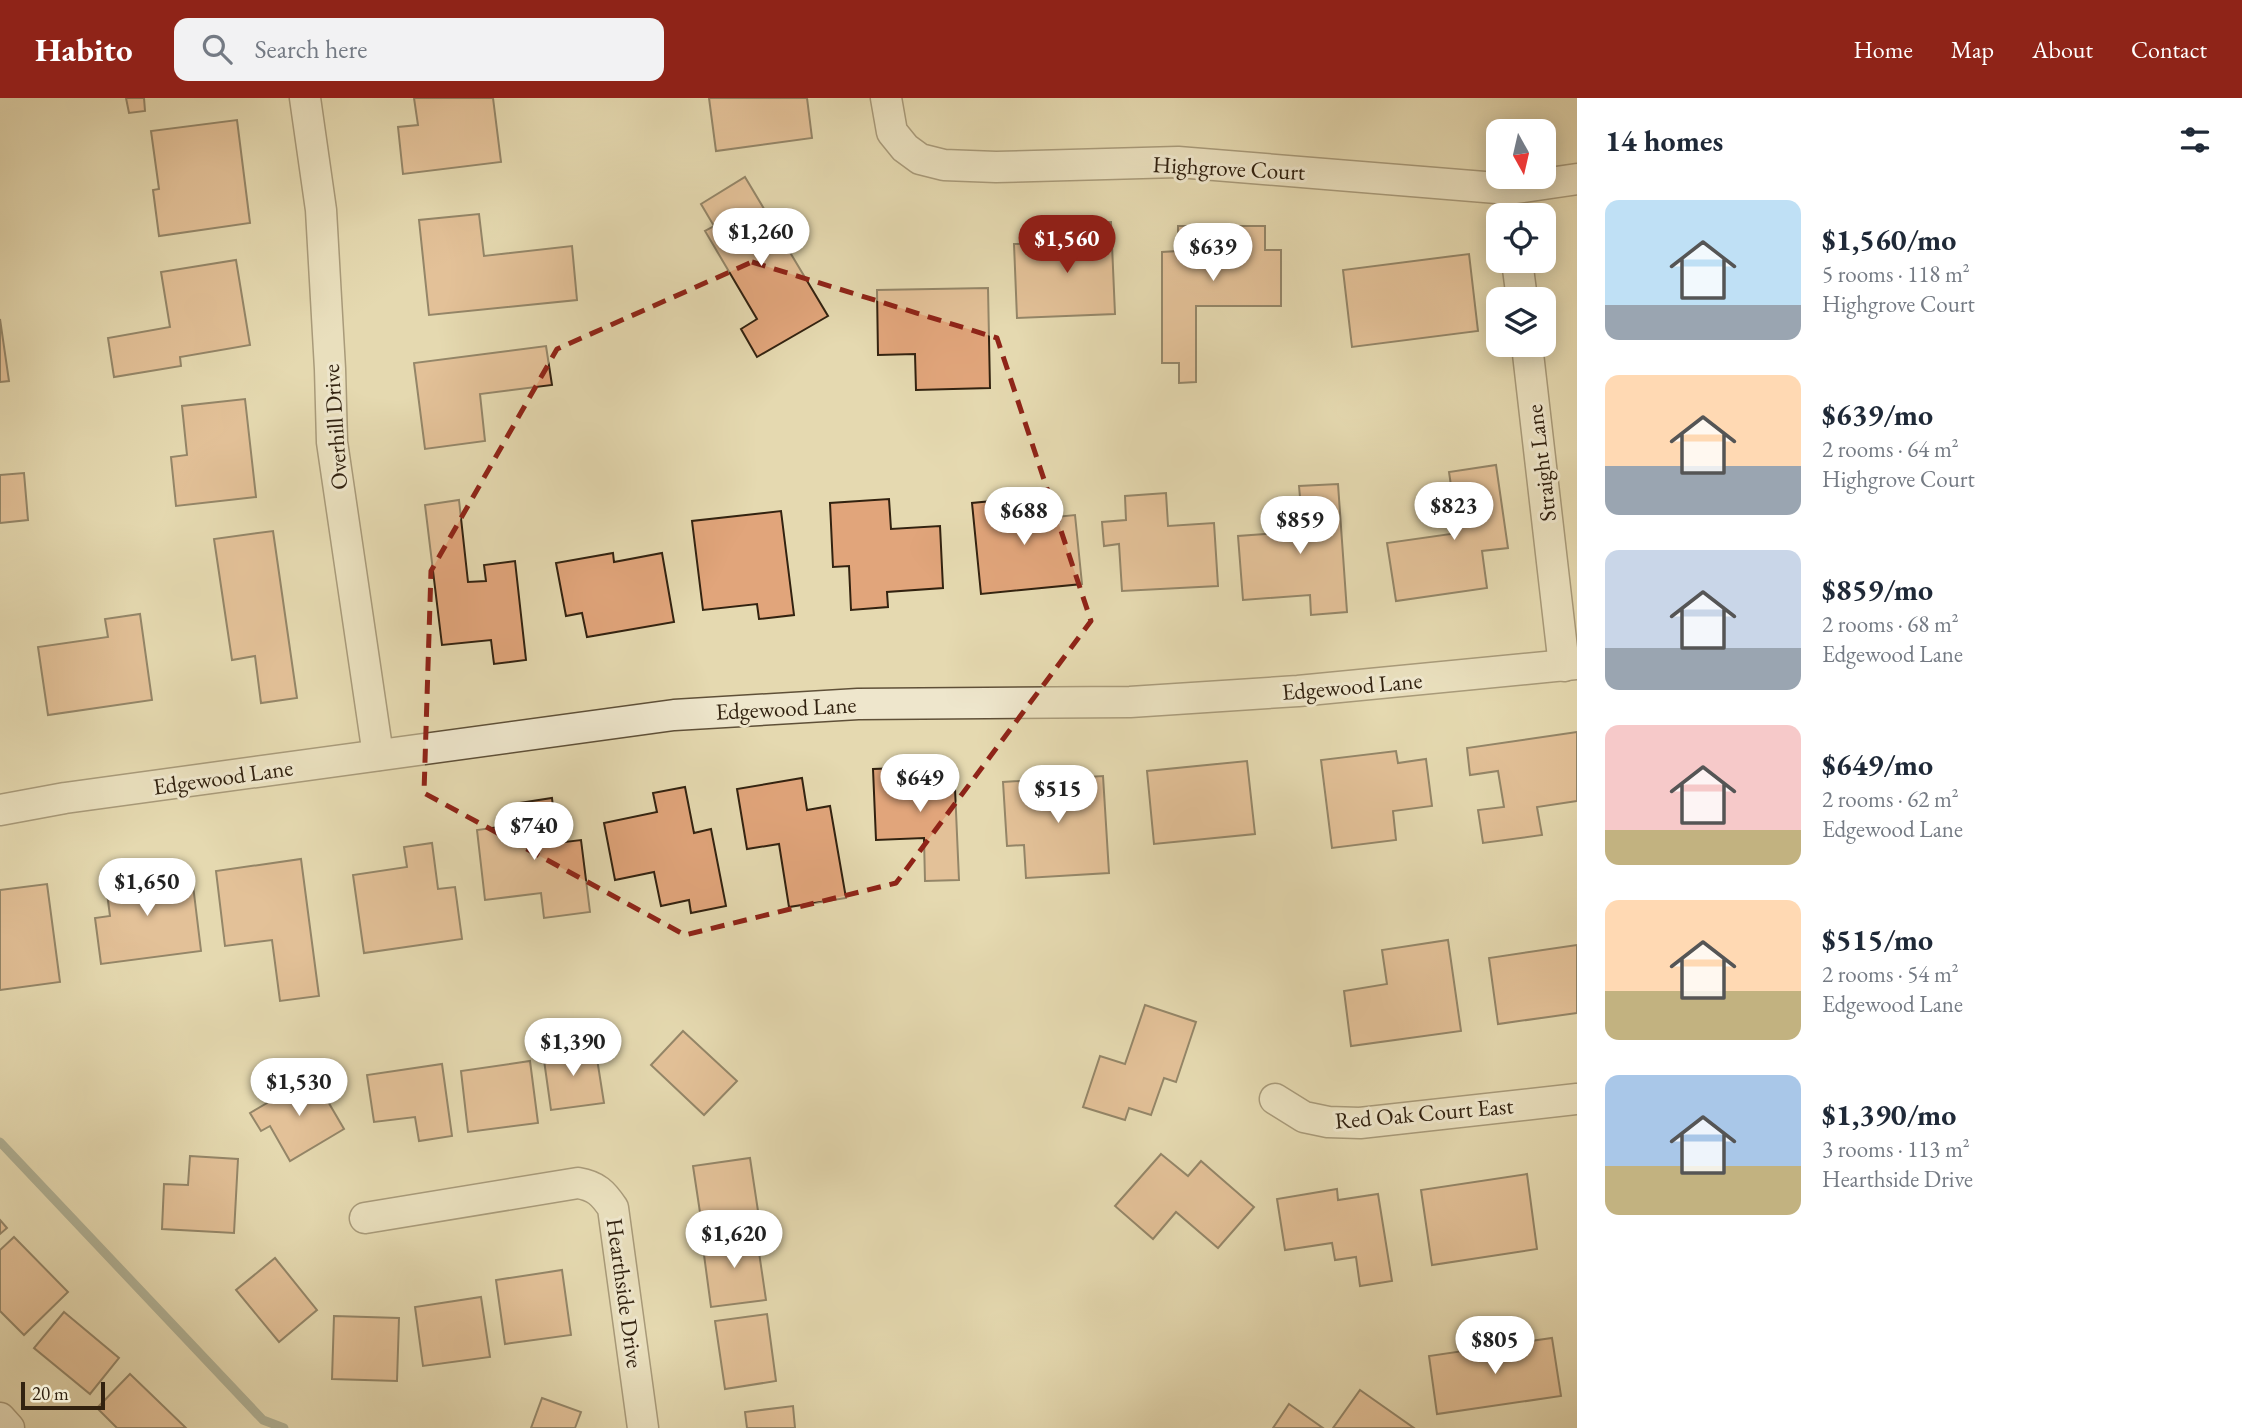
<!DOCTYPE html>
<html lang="en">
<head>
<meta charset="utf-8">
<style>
	body { margin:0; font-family:"EB Garamond",serif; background:#f2f2f3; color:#1f2937; height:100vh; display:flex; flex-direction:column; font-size:26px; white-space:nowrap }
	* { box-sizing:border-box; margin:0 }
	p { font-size:23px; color:#747a83 }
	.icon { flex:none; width:38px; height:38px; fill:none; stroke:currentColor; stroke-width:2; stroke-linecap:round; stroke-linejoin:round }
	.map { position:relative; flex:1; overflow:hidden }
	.sheet { display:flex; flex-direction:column; background:#fff; width:665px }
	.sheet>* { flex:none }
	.needle { width:46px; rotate:172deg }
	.buttons { position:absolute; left:1486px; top:21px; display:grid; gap:14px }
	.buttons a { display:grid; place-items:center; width:70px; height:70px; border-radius:14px; background:#fff; box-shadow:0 4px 18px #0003; font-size:35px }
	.scale { position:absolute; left:21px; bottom:18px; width:84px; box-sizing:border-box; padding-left:7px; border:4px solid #322210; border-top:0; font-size:19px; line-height:24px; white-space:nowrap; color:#322210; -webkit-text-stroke:5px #eee6cc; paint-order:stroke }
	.price { position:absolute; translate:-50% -60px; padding:0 16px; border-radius:24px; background:#fff; color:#222; font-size:23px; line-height:46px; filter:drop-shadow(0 2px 4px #0008) }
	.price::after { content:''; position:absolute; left:50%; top:42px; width:21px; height:16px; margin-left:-10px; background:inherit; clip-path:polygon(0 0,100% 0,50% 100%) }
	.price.on { background:#8f2418; color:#fff }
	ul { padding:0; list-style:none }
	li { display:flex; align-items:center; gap:21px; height:175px; padding:0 28px }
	li span { display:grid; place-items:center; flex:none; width:196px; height:140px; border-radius:14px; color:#555 }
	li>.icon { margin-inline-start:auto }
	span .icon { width:84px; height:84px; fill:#fffc; stroke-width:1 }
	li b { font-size:30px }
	h2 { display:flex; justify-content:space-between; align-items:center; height:84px; padding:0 28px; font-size:30px }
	header { display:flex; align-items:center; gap:42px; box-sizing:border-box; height:98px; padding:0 35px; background:#8f2418; color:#fff }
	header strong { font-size:33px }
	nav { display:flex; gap:38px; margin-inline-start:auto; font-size:24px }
	.search { width:490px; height:63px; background:#f2f2f3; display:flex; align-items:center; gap:18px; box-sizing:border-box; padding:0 24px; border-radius:14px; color:#747a83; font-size:26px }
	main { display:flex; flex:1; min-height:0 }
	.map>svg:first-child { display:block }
</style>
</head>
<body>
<header>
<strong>Habito</strong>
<div class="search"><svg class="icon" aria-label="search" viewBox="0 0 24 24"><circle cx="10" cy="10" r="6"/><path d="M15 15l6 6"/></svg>Search here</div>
<nav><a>Home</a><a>Map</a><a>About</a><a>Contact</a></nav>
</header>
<main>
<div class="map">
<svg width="1577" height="1330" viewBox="0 0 1577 1330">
	<rect width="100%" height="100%" fill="#e5d9b0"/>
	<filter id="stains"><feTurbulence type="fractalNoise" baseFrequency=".00286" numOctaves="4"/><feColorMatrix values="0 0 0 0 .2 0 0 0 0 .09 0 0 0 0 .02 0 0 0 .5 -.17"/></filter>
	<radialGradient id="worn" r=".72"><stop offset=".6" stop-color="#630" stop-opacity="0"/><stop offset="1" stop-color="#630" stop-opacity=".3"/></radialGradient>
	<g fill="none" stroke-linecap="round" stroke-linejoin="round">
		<path stroke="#6e7d6f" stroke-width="9" d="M0,1044L263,1322L284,1330"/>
	</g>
	<g fill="#e1a57b" stroke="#322210" stroke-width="2">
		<path d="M126,0H144L145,13L129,15Z"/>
		<path d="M414,0H493L501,64L403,76L398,29L418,27Z"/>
		<path d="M709,0H807L812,40L716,53Z"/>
		<path d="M237,22L250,125L159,138L153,92L159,91L151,33Z"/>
		<path d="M745,79L828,218L757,259L741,231L757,221L705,133L714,128L701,106Z"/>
		<path d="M479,116L484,158L572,148L577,202L429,217L419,122Z"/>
		<path d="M1111,124L1115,216L1017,220L1014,146L1076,143L1075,126Z"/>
		<path d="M1178,128H1265V152H1281V208H1196V284L1179,285V265H1162V154L1178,153Z"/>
		<path d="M1469,156L1478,233L1352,249L1343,172Z"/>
		<path d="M236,162L250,247L180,259L181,268L114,279L108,240L170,229L161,174Z"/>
		<path d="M988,190L990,290L916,292L915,256L878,257L877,192Z"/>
		<path d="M0,221L9,283L0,284Z"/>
		<path d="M546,248L552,287L480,296L485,343L425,351L414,265Z"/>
		<path d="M245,301L256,399L176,408L171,359L187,357L182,308Z"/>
		<path d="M1496,367L1508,450L1482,453L1487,490L1396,503L1387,445L1458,435L1449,374Z"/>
		<path d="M24,375L28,422L0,425V377Z"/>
		<path d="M1338,386L1347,514L1311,517L1310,497L1243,502L1238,438L1303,433L1299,388Z"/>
		<path d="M1166,395L1168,428L1214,425L1218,488L1122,493L1119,446L1104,448L1102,424L1126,422L1125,398Z"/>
		<path d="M1034,399L1036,421L1075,417L1082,486L981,496L972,405Z"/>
		<path d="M889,401L891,431L940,428L943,490L887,494L888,509L851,512L849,468L833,469L830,405Z"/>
		<path d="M459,402L468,484L486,483L484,467L515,463L526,562L494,566L491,542L442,547L425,407Z"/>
		<path d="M781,413L794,517L759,521L757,506L703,512L692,423Z"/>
		<path d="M273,433L297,600L261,605L255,558L232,562L214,441Z"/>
		<path d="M613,455L614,464L662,455L674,524L587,539L582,515L566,518L556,465Z"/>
		<path d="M140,516L152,602L48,617L38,549L108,539L105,521Z"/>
		<path d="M1577,634V703L1537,709L1542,737L1483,745L1478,712L1504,709L1498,673L1470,677L1467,650Z"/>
		<path d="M1396,653L1398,665L1426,661L1432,708L1393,713L1396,742L1332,750L1321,662Z"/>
		<path d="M1247,663L1255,736L1154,746L1147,673Z"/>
		<path d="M954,668L959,782L925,783L924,740L876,742L873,671Z"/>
		<path d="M1103,678L1109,775L1026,780L1024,747L1007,748L1003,684Z"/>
		<path d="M802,680L807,712L830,708L846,800L789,809L779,746L747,751L737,691Z"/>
		<path d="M685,689L694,735L711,731L726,808L691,815L689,802L661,808L654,774L615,782L604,725L657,714L653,695Z"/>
		<path d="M552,700L557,745L581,742L590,814L544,820L541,795L485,802L477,732L522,726L519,705Z"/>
		<path d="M432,745L438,791L455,789L462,841L364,855L353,777L407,769L404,749Z"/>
		<path d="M301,761L319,898L280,903L272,842L225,848L216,773Z"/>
		<path d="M135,768L138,786L192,779L201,853L101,866L95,820L110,818L104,772Z"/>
		<path d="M47,786L60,884L0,892V792Z"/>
		<path d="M1448,842L1461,933L1351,948L1344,893L1387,886L1382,852Z"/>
		<path d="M1577,847V915L1498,926L1489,860Z"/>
		<path d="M1145,907L1196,924L1176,984L1164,980L1151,1017L1129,1010L1125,1022L1083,1009L1100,958L1125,966Z"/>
		<path d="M683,933L737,983L704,1017L651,967Z"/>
		<path d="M595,948L604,1005L551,1012L543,955Z"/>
		<path d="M530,963L538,1025L468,1034L461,973Z"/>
		<path d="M442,966L452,1038L419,1043L415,1019L374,1024L367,977Z"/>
		<path d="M313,978L344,1031L290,1063L270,1028L261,1033L250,1015Z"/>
		<path d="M1161,1056L1188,1078L1201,1063L1254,1109L1218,1150L1176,1114L1153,1141L1115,1108Z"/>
		<path d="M190,1058L238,1061L234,1135L162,1131L164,1086L188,1087Z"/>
		<path d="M750,1060L758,1113L701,1121L693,1068Z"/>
		<path d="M1527,1076L1537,1151L1432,1167L1421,1092Z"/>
		<path d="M1337,1091L1338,1102L1378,1096L1392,1183L1360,1188L1356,1159L1335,1162L1332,1145L1285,1152L1277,1101Z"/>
		<path d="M0,1122L7,1130L0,1136Z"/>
		<path d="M756,1134L766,1202L711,1209L702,1142Z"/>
		<path d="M14,1139L68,1194L24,1237L0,1213V1152Z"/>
		<path d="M275,1160L317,1212L279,1244L236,1192Z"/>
		<path d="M562,1172L571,1237L505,1246L496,1182Z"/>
		<path d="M481,1199L490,1259L423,1268L415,1209Z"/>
		<path d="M64,1214L119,1260L90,1296L34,1250Z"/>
		<path d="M767,1216L776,1283L725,1291L715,1223Z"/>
		<path d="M334,1218L399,1220L397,1283L332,1281Z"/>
		<path d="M1552,1240L1561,1298L1437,1316L1429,1258Z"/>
		<path d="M130,1276L186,1330H117L97,1310Z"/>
		<path d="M1360,1292L1414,1330H1333Z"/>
		<path d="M542,1300L581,1314L575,1330H531Z"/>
		<path d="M1289,1306L1323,1330H1273Z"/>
		<path d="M793,1308L795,1330H747L745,1314Z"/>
	</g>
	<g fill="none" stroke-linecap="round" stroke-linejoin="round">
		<defs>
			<g id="minor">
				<path d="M305,0L321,112L330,271L332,344L378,657"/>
				<path d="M886,0L892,34L905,50L920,61L944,67L996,69L1178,64L1509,91L1577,81"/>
				<path d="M1517,163L1522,201"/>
				<path d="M1527,247L1564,568"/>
				<path d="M0,712L65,700L674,617L858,606L1130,604L1298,593L1577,566"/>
				<path d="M1275,1001L1304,1019L1328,1024L1360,1025L1577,1001"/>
				<path d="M365,1120L578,1085C596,1088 603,1095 613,1110L643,1330"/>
				<path d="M0,1320L9,1330"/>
			</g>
		</defs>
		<use href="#minor" stroke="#5f5038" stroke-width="33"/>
		<use href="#minor" stroke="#eee6cc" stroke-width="30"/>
	</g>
	<path d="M0 0H1577V1330H0ZM752,164L997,240L1091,523L896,785L685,837L424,695L431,473L557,251Z" fill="#e5d9b0" fill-opacity=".55" fill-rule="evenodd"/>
	<path fill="none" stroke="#8f2418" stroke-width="5" stroke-dasharray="14 9" stroke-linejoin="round" d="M752,164L997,240L1091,523L896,785L685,837L424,695L431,473L557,251Z"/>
	<g text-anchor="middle" stroke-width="6" stroke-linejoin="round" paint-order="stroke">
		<g font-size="23" fill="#322210" stroke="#eee6cc">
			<text transform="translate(1229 70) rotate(3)" y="8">Highgrove Court</text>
			<text transform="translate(335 329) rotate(-94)" y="8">Overhill Drive</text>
			<text transform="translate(1541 365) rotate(-97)" y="8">Straight Lane</text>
			<text transform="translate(1352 588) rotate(-5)" y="8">Edgewood Lane</text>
			<text transform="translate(786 610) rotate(-3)" y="8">Edgewood Lane</text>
			<text transform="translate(223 679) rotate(-8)" y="8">Edgewood Lane</text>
			<text transform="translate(1424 1015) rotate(-5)" y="8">Red Oak Court East</text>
			<text transform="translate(625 1195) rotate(82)" y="8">Hearthside Drive</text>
		</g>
	</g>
	<rect width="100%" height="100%" filter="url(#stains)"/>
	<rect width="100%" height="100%" fill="url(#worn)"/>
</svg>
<div class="buttons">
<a><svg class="needle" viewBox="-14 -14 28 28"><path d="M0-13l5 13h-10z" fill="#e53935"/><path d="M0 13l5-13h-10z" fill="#747a83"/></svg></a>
<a><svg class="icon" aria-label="locate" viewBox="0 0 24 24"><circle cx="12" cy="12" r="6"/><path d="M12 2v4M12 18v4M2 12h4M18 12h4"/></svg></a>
<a><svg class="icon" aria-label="layers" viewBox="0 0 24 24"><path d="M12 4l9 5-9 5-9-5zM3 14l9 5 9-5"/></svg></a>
</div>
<div class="scale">20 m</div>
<b class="price" style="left:761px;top:170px">$1,260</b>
<b class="price on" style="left:1067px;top:177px">$1,560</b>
<b class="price" style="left:1213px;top:185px">$639</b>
<b class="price" style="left:1454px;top:444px">$823</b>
<b class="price" style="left:1024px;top:449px">$688</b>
<b class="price" style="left:1300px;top:458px">$859</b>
<b class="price" style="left:920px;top:716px">$649</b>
<b class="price" style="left:1058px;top:727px">$515</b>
<b class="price" style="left:534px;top:764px">$740</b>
<b class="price" style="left:147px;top:820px">$1,650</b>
<b class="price" style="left:573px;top:980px">$1,390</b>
<b class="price" style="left:299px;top:1020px">$1,530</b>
<b class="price" style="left:734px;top:1172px">$1,620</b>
<b class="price" style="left:1495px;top:1278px">$805</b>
</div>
<section class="sheet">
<h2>14 homes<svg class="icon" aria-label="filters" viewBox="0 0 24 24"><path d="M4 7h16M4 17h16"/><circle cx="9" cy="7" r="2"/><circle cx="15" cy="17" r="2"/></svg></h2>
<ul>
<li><span style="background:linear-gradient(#bfe0f5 75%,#9aa5b1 0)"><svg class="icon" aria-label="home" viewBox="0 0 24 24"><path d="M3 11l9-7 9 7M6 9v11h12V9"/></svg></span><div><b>$1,560/mo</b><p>5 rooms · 118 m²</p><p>Highgrove Court</p></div></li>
<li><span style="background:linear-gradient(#ffd9b3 65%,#9aa5b1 0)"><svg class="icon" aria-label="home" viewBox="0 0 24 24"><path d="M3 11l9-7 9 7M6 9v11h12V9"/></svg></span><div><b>$639/mo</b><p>2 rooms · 64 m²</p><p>Highgrove Court</p></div></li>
<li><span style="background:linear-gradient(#c9d6e8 70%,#9aa5b1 0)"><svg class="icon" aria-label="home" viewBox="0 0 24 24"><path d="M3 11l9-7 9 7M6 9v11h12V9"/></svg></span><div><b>$859/mo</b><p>2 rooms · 68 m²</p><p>Edgewood Lane</p></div></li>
<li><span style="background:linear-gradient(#f6c9c9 75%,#c2b280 0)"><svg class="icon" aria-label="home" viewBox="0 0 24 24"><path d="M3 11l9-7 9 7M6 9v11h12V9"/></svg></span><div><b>$649/mo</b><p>2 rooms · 62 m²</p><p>Edgewood Lane</p></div></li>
<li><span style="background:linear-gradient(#ffd9b3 65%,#c2b280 0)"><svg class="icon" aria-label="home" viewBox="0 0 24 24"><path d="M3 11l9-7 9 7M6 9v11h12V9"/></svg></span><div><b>$515/mo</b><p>2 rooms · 54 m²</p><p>Edgewood Lane</p></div></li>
<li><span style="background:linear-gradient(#a9c7e8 65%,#c2b280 0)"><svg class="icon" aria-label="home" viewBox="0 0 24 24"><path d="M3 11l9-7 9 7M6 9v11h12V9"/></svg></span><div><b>$1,390/mo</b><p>3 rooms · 113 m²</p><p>Hearthside Drive</p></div></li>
</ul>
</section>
</main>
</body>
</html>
